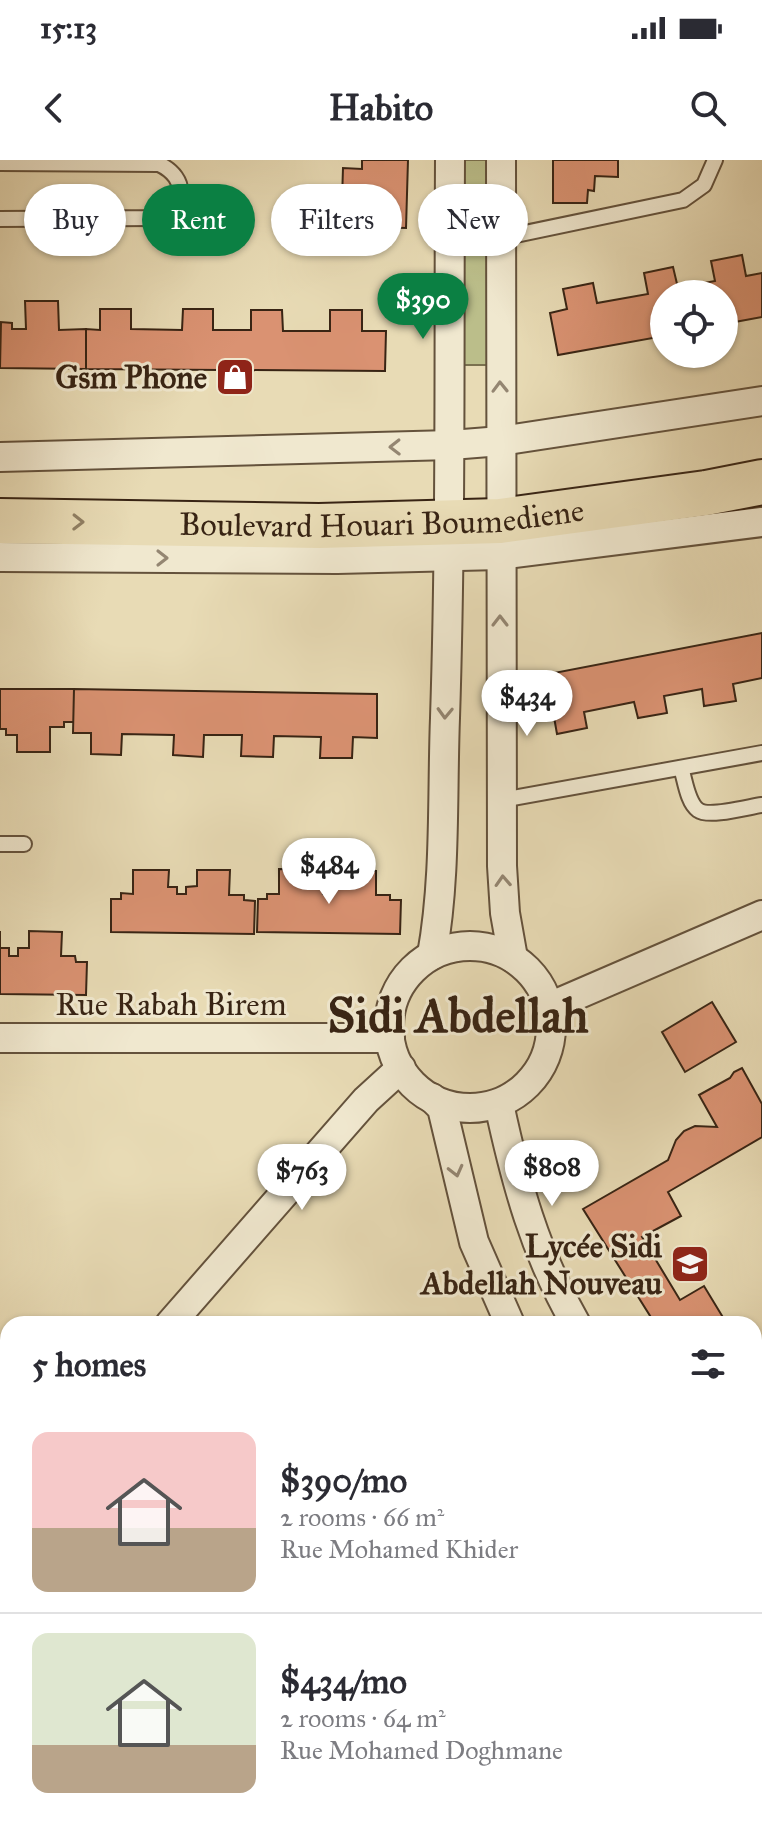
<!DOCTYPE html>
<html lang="en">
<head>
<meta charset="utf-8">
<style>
	body { margin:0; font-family:"IM FELL Great Primer",serif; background:#f7f7f7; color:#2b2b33; height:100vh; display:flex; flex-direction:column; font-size:30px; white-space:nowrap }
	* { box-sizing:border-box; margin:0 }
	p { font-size:26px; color:#7c7c81 }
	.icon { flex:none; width:44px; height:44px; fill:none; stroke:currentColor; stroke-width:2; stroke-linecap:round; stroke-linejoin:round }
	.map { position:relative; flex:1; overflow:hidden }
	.details { position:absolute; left:0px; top:1156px; width:762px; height:514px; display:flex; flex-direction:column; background:#fff; border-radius:24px 24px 0 0; box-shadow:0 2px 6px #0004 }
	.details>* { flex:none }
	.banner { position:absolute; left:24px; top:24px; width:714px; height:72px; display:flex; gap:16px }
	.controls { position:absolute; left:650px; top:120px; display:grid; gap:16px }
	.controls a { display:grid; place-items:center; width:88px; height:88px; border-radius:50%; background:#fff; box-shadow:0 2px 6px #0004; font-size:40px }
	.price { position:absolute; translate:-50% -68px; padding:0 18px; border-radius:28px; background:#fff; color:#222; font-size:26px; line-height:52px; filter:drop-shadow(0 2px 4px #0008) }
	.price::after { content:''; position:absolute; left:50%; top:48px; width:24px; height:18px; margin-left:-12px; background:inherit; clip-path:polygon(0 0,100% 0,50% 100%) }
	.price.current { background:#0b8043; color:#fff }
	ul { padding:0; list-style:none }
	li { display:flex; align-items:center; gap:24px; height:200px; padding:0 32px }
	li+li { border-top:2px solid #e1e1e2 }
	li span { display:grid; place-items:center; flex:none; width:224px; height:160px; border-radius:16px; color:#555 }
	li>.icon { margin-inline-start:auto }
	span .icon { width:96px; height:96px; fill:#fffc; stroke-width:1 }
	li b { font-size:34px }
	h2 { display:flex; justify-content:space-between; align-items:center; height:96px; padding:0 32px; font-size:34px }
	.tag { padding:0 28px; border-radius:36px; background:#fff; box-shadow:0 2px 6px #0004; font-size:28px; line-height:72px }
	.tag.current { background:#0b8043; color:#fff }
	.status { display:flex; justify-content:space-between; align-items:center; height:56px; padding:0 40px; background:#fff; direction:ltr }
	.status svg { height:22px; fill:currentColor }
	header { display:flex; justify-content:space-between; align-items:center; height:104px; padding:0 32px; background:#fff; font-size:36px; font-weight:700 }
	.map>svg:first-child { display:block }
</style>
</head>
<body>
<div class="status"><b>15:13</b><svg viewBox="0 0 49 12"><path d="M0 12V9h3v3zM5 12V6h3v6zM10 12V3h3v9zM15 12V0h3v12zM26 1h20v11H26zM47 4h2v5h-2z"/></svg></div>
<header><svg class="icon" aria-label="back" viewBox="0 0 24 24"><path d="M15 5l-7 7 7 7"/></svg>Habito<svg class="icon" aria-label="search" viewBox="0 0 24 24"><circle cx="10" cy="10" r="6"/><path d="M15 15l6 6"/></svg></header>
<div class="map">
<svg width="762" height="1669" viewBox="0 0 762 1669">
	<rect width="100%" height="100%" fill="#e8dbb5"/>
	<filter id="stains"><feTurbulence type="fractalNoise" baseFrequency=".0025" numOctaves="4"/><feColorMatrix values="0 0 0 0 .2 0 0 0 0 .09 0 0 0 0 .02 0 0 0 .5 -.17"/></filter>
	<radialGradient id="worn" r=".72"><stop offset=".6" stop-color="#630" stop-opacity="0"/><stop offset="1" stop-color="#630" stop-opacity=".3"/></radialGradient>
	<g fill="#bbbe8a" stroke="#7a714f" stroke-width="2">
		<rect x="462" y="0" width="27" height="83"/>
		<path d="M464,94L490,95V205H463Z"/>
	</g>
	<g fill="#da9272" stroke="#382414" stroke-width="2">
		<path d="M362,0H408L406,68L372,67L373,55H366L367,41L342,40L343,8L362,9Z"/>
		<path d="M553,0H618V17L595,16L594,31L588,30L587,43H553Z"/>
		<path d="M742,95L746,116L762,113V157L724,164V134H664V176L558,195L550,153L567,149L563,129L593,123L597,143L648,134L644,113L673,107L678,128L715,121L711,101Z"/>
		<path d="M25,141H58L59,170L86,169V209L0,208L1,162L12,163V169H26Z"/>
		<path d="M100,149H131V169L182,170L183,149H213V170H251V150H282L283,171H330V150H362V171H386L385,211L86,209V169L100,170Z"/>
		<path d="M762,473V518L733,524L736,541L704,546L702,529L664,536L667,553L638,558L634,542L584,552L587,568L557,574L554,557L536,560L528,518Z"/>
		<path d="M0,529H74V562H64V567H50V592H17V575H6V569H0Z"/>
		<path d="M74,529L377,534V578L353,577L352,598H320L321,577L274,576L273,597L241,596L242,575H204L203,597L173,595L174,575L122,574L121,595L91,594V573H73Z"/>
		<path d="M279,709L315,710V727H324L323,734H332V726L344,727V710L376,711V735H390V740H401L400,774L257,772L258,739H267V734H279Z"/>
		<path d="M133,710H169L168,727H177V734H186V727L197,726V710H230L229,735H244V740L255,741L254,774L111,772V739H121V733L133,734Z"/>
		<path d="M0,771V788H9V796H18V788H29V771L62,772L61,796H75L76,802H87L86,835L0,834Z"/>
		<path d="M712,842L736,882L685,912L662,872Z"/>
		<path d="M742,908L762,944V977L668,1032L681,1056L642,1077L680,1140L704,1126L727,1164H648L647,1162L652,1159L583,1049L668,1000L676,980L684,971L695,966L717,967L699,935L730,918L734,912Z"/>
		<path d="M756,1211L762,1221V1310L754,1314V1212Z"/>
		<path d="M8,1445V1542L0,1551V1454Z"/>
		<path d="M762,1530V1591L754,1599V1537Z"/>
		<path d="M0,1648L8,1653V1662H46L41,1669H0Z"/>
		<path d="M267,1662H336L343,1668L267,1669L270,1665Z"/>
		<path d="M633,1662H727L719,1669L696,1667L694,1669H626Z"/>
	</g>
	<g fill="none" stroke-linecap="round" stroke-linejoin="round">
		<defs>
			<g id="service">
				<path d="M0,3L159,4C189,18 187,49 155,58L0,59"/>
				<path d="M501,78L683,40L704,25L715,0"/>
				<path d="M681,608C685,619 687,642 698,650C709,658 748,647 762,645"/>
				<path d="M502,640L762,593"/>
				<path d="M0,684H24"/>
			</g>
			<g id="minor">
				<path d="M501,0L502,706L505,753L513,798"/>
				<path d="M0,297L451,285L501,281L762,241"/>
				<path d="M0,397L337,399L500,395L762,362"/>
				<circle cx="470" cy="867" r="81"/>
				<path d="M432,795C446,718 442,636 445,558C451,372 449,186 450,0"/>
				<path d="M549,847L762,755"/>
				<path d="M0,878H390"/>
				<path d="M432,938L442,948L474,1082L510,1164"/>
				<path d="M499,944C516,1023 535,1093 576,1164"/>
				<path d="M170,1164L366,940L401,908"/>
				<path d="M0,1358L8,1349"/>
				<path d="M754,1379L762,1388"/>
				<path d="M754,1473L762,1482"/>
				<path d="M408,1662L417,1669"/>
				<path d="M533,1669L540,1662"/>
			</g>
			<g id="primary">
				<path id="s1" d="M0,361L319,366L500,361L706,333L762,322"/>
			</g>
		</defs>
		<use href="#service" stroke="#64523c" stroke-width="18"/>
		<use href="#minor" stroke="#64523c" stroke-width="32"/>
		<use href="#primary" stroke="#382414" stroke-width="48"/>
		<use href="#service" stroke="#f0e8cf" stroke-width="14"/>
		<use href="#minor" stroke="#f0e8cf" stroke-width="28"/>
		<use href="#primary" stroke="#e8dbb5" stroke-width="44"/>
	</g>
	<defs><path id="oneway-chevron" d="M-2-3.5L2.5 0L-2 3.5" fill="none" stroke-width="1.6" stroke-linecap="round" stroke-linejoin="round" transform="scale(2)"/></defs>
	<g stroke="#948672">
		<use href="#oneway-chevron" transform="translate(500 227) rotate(-91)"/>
		<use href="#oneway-chevron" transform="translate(395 287) rotate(179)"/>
		<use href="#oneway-chevron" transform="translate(162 398)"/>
		<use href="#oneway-chevron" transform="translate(500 461) rotate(-90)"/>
		<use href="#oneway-chevron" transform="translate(445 553) rotate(92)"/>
		<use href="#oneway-chevron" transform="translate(503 721) rotate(-93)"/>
		<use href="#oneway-chevron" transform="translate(456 1011) rotate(76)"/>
	</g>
	<use stroke="#908064" href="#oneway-chevron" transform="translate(78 362) rotate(1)"/>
	<defs>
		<symbol id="shop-square" viewBox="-11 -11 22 22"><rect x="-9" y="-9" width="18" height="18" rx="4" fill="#8f2418" stroke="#f0e8cf"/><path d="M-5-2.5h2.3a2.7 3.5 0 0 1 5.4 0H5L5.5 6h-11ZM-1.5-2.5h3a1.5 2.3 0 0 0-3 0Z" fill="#fff"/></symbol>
		<symbol id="school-square" viewBox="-11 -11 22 22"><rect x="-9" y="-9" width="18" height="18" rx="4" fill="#8f2418" stroke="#f0e8cf"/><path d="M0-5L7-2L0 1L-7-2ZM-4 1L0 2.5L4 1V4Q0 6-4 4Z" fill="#fff"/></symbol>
	</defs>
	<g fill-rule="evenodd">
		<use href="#shop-square" x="213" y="195" width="44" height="44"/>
		<use href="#school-square" x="668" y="1082" width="44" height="44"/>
	</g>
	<g text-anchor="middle" stroke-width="6" stroke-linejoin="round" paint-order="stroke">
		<g font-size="32" font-weight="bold" fill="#382414" stroke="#f0e8cf" text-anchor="end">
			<text x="207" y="228">Gsm Phone</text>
			<text x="662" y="1097">Lycée Sidi<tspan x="662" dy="37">Abdellah Nouveau</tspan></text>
		</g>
		<g font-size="32" fill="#382414" stroke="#f0e8cf">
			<text dy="11" stroke="none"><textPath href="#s1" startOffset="382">Boulevard Houari Boumediene</textPath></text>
			<text x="171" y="855">Rue Rabah Birem</text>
		</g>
		<g font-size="48" font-weight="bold" fill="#382414" stroke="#f0e8cf">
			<text x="458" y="872">Sidi Abdellah</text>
		</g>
	</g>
	<rect width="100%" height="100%" filter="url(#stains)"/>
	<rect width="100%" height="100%" fill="url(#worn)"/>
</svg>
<div class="controls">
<a><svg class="icon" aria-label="locate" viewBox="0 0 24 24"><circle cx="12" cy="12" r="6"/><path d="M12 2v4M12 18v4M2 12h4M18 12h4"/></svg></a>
</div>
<b class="price current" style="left:423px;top:181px">$390</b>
<b class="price" style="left:527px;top:578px">$434</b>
<b class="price" style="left:329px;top:746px">$484</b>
<b class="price" style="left:552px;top:1048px">$808</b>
<b class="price" style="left:302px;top:1052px">$763</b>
<div class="banner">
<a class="tag">Buy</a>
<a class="tag current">Rent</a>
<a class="tag">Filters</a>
<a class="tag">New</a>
</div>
<section class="details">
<h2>5 homes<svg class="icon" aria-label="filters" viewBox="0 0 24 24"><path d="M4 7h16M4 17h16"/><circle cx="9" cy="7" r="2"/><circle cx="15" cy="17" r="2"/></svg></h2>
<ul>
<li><span style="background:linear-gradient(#f6c9c9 60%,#b9a48a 0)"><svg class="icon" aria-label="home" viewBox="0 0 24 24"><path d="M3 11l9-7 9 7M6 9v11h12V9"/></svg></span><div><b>$390/mo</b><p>2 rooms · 66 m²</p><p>Rue Mohamed Khider</p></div></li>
<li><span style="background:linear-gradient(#dfe7d0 70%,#b9a48a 0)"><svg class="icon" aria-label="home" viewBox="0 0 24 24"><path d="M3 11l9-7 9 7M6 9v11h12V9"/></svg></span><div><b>$434/mo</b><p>2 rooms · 64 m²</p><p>Rue Mohamed Doghmane</p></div></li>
</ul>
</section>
</div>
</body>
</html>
